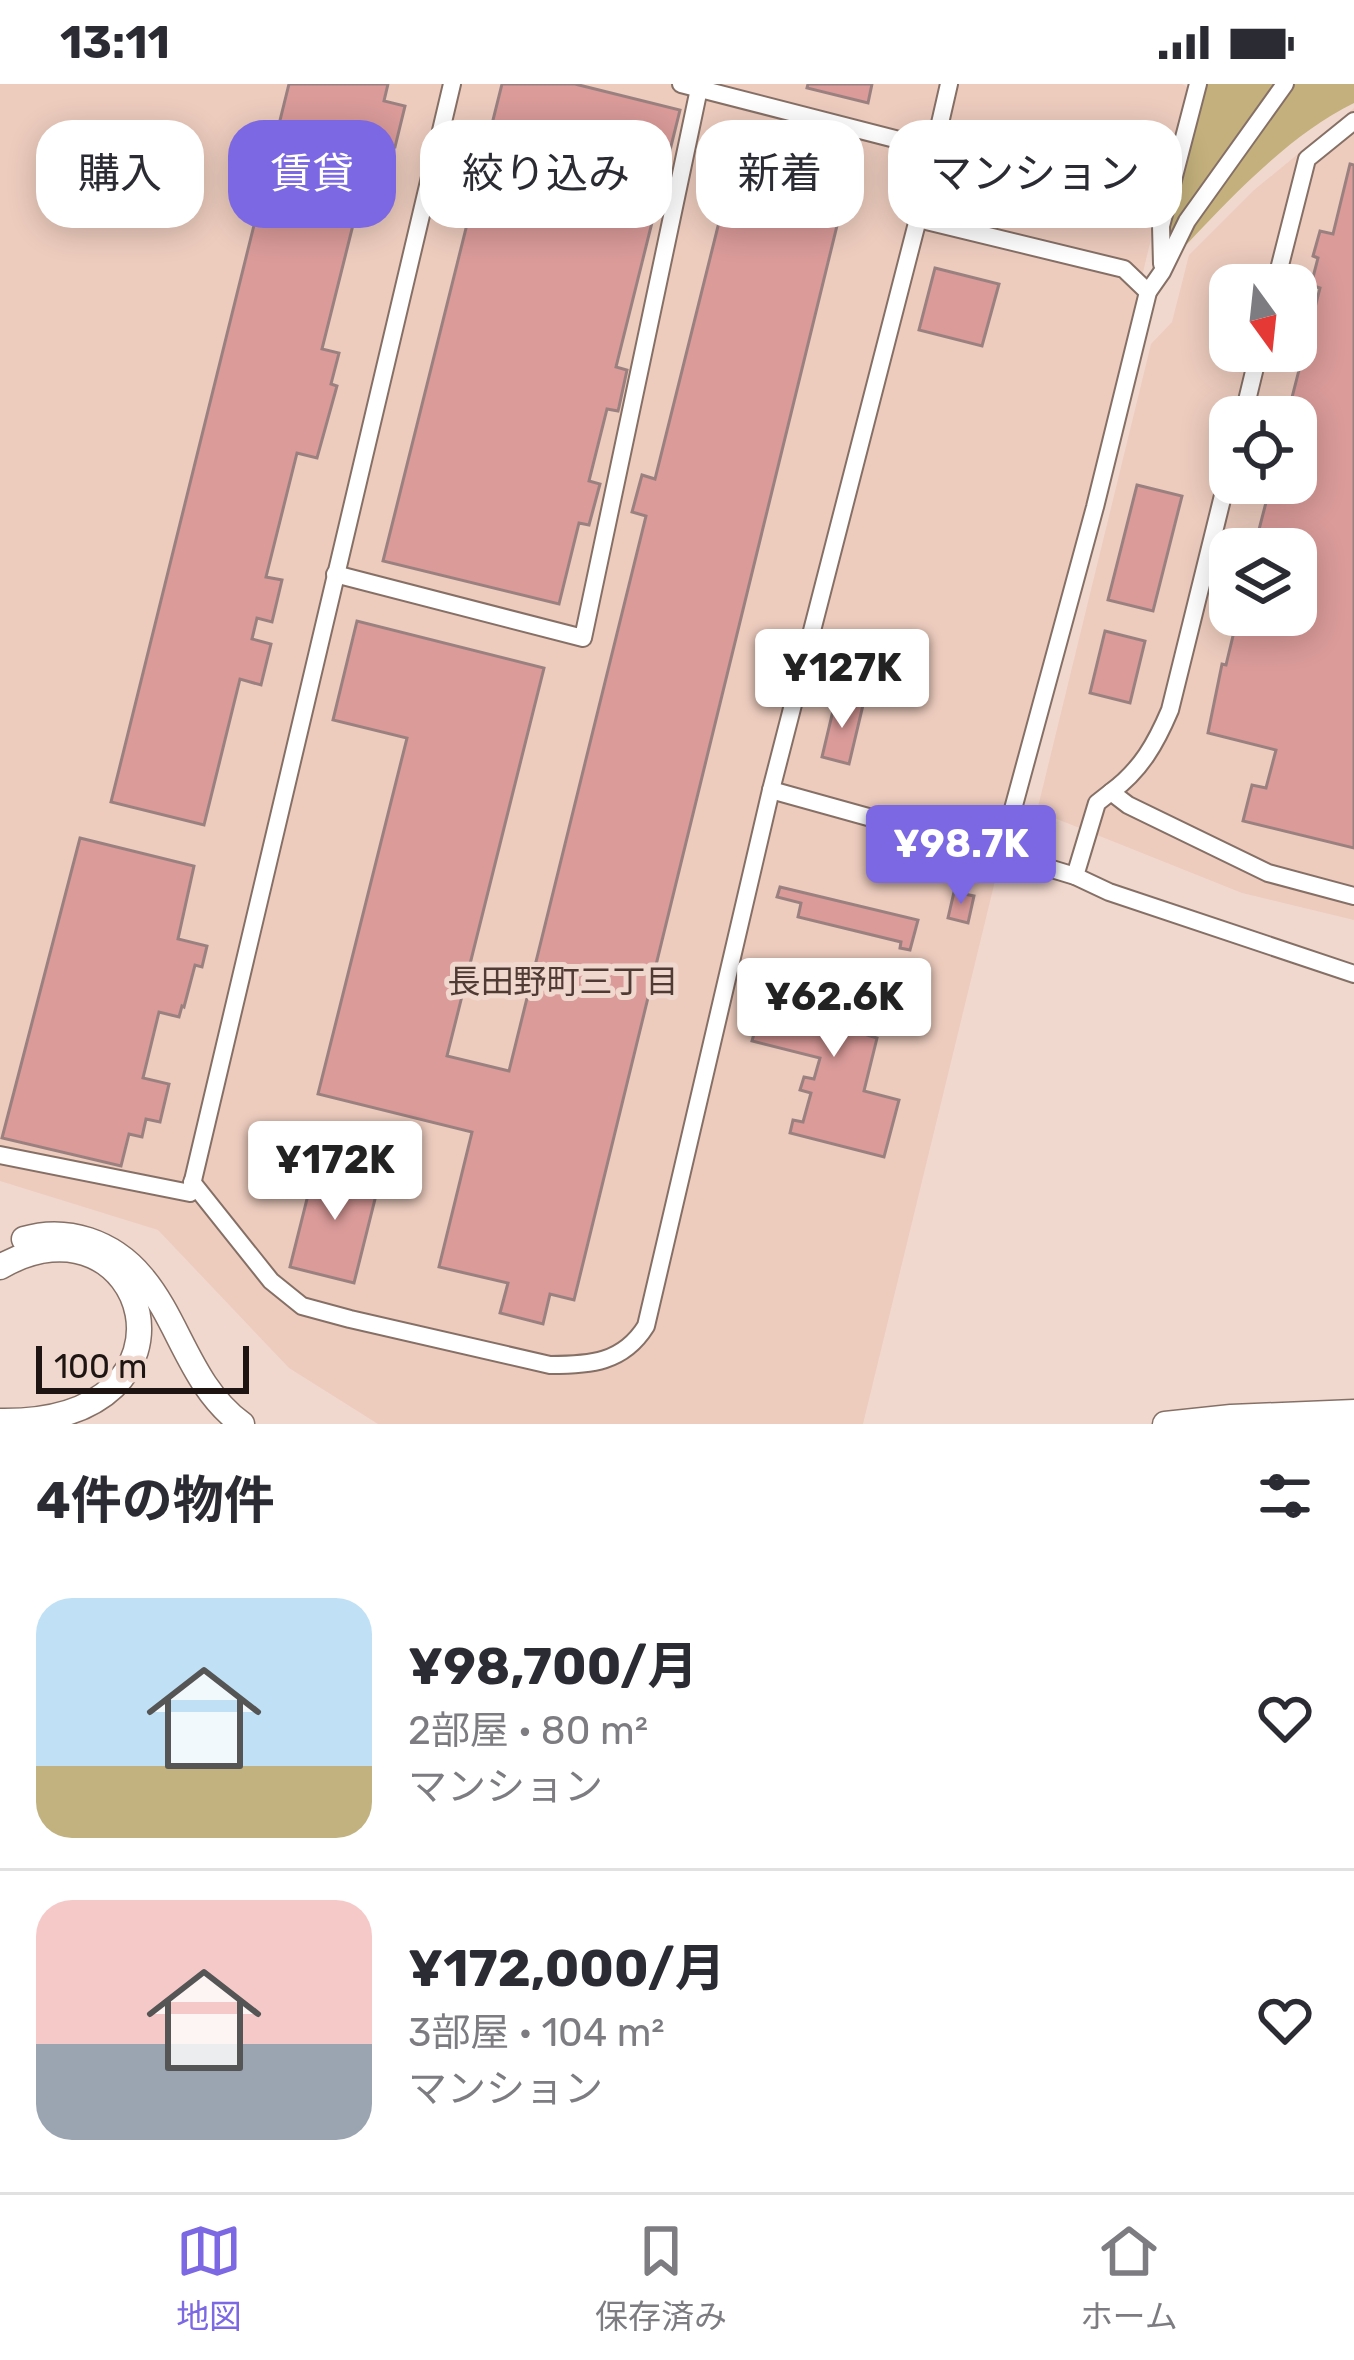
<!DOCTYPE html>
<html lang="ja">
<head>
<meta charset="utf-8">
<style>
	body { margin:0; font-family:Rubik,"Noto Sans JP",sans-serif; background:#f7f7f7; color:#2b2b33; height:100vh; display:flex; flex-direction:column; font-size:45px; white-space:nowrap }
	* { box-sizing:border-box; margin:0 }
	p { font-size:39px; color:#7c7c81 }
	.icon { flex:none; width:66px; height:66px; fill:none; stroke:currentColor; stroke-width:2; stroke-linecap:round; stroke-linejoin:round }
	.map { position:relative; height:1340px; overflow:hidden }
	.panel { display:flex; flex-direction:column; background:#fff; flex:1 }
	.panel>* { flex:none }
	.hud { position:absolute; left:36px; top:36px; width:1284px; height:108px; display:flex; gap:24px }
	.needle { width:78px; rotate:165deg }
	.controls { position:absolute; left:1209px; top:180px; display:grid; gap:24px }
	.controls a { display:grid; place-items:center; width:108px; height:108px; border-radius:24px; background:#fff; box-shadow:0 6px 30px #0003; font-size:60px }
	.scale { position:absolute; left:36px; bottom:30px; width:213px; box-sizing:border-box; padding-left:12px; border:6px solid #1e1512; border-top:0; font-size:33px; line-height:42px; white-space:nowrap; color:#1e1512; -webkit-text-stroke:9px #f1d8ce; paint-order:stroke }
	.price { position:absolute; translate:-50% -102px; padding:0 27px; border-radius:12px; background:#fff; color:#222; font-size:39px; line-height:78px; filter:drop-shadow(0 3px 6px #0008) }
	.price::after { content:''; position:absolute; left:50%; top:72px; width:36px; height:27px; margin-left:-18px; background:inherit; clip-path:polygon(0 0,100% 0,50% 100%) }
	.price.on { background:#7d68e3; color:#fff }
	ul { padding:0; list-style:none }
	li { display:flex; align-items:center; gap:36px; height:300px; padding:0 36px }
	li+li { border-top:3px solid #e1e1e2 }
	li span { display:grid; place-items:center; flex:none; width:336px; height:240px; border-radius:36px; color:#555 }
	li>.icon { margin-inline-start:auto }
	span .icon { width:144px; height:144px; fill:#fffc; stroke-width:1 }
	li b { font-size:51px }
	h2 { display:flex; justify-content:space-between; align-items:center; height:144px; padding:0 36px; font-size:51px }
	.tag { padding:0 42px; border-radius:36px; background:#fff; box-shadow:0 6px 30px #0003; font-size:42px; line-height:108px }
	.tag.on { background:#7d68e3; color:#fff }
	.status { display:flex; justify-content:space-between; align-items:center; height:84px; padding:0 60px; background:#fff; direction:ltr }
	.status svg { height:33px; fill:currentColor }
	.menu { display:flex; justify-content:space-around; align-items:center; height:168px; border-top:3px solid #e1e1e2; background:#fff; font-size:33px; color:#7c7c81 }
	.menu a { display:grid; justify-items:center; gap:6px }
	.menu .on { color:#7d68e3 }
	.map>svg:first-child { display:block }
</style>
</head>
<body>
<div class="status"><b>13:11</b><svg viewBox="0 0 49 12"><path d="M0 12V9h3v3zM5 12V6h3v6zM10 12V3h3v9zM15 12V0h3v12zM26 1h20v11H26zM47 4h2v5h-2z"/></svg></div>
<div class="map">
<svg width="1354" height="1340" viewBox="0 0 1354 1340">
	<rect width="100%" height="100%" fill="#f1d8ce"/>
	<g fill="#edccbe" fill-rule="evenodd">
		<path d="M0,0H1182L1188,3L863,1340H378L289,1284L158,1146L0,1097Z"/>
		<path d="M1354,24V836L1242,809L1037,727L1151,260L1172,238L1189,171L1254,106ZM1230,201H1296V267H1230ZM1230,333H1296V399H1230ZM1230,465H1296V531H1230Z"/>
	</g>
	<g fill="#c3b07c">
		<path d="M1202,0H1282L1169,155L1167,139Z"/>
		<path d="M1286,0H1354V19C1291,50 1235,109 1187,160H1180Z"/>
	</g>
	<g fill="#da9b99" stroke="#9a8180" stroke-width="3">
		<path d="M289,0H388L384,17L405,22L395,63L374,57L322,265L339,269L331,300L337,302L317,374L297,369L266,493L282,496L272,538L257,534L252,555L271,560L261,601L240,595L204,741L111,718Z"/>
		<path d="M502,0H575L680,26L616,283L627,286L619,323L618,327L607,325L589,397L600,400L589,441L579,439L559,520L383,477Z"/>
		<path d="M808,0H872L868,19L807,4Z"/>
		<path d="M1350,80L1354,81V764L1243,737L1252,701L1266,704L1276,666L1208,649L1222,580L1226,581L1238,531H1296V465H1254L1271,399H1296V333H1287L1320,204L1311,201L1318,174L1313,172L1320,147L1333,150Z"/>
		<path d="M733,82L845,109L574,1216L550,1210L543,1240L500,1229L508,1199L439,1183L472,1048L318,1010L407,654L333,636L357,537L544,584L447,972L509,987L646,432L632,428L642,391L655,395Z"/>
		<path d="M935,184L999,200L982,262L919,246Z"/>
		<path d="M1137,401L1182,412L1153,527L1108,516Z"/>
		<path d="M1105,547L1145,557L1130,619L1090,609Z"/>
		<path d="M836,614L863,621L849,680L822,673Z"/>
		<path d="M80,754L194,782L178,855L207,862L202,883L195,881L184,923L182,922L179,933L159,928L143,994L169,1000L160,1038L146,1035L142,1053L129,1050L121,1082L2,1054Z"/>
		<path d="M780,803L918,836L910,866L900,864L901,858L798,833L801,819L777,813Z"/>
		<path d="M954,808L974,812L968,839L948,834Z"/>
		<path d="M798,882L879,903L867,951L877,954L864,1007L899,1016L884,1073L790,1049L793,1036L803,1038L811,1009L800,1006L804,993L814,995L820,974L752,957L761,925L786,931Z"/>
		<path d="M316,1079L380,1095L354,1199L290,1183Z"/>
	</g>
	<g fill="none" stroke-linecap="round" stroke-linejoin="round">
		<defs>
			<g id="minor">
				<path d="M681,0L934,65"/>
				<path d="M1285,0L1187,137L1162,188L1148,208L1095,423L1007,747L1012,773L1075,792L1109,808L1354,890"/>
				<path d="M918,135L1124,185L1148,208"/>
				<path d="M1162,180L1161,142L1198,0"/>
				<path d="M1275,201L1307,75L1354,37"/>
				<path d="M1243,333L1259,267"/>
				<path d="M1230,383L1170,626C1156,659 1141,686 1111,708L1128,721L1268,789L1354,812"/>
				<path d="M335,490L583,554L700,0"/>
				<path d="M771,706L1012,773"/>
				<path d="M1075,792L1097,719L1111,708"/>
				<path d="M0,1071L190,1109L452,0"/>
				<path d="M192,1098L271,1197L302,1222L350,1235L550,1281C590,1281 623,1279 646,1242L771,706L918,135L949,0"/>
			</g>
			<g id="highway">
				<path d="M24,1155C67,1142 113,1158 142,1193C180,1238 190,1302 242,1340"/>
				<path d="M0,1183C146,1099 221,1340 0,1337"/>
				<path d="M1165,1340L1231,1333L1354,1328"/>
			</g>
		</defs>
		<use href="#minor" stroke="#867066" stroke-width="20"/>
		<use href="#highway" stroke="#867066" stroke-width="27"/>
		<use href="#minor" stroke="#fff" stroke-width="16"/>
		<use href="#highway" stroke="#fff" stroke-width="24"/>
	</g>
	<g text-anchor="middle" stroke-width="10" stroke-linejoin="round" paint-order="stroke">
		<g font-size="33" fill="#4f3b33" stroke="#f1d8ce">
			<text x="563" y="909">長田野町三丁目</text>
		</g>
	</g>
</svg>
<div class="controls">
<a><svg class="needle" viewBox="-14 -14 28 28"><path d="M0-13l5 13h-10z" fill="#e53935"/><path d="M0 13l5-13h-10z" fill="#7c7c81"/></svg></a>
<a><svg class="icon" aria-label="locate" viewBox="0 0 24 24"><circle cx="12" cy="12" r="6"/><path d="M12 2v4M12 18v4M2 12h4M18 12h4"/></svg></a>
<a><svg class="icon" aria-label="layers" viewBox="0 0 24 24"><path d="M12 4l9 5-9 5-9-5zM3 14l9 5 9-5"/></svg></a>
</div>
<div class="scale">100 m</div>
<b class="price" style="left:842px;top:647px">¥127K</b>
<b class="price on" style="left:961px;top:823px">¥98.7K</b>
<b class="price" style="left:834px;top:976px">¥62.6K</b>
<b class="price" style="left:335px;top:1139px">¥172K</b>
<div class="hud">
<a class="tag">購入</a>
<a class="tag on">賃貸</a>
<a class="tag">絞り込み</a>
<a class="tag">新着</a>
<a class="tag">マンション</a>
</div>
</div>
<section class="panel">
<h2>4件の物件<svg class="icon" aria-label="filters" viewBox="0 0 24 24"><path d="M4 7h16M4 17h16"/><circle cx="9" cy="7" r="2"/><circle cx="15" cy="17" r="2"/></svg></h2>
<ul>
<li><span style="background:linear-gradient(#bfe0f5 70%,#c2b280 0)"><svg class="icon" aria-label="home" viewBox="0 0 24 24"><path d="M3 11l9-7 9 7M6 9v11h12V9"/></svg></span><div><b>¥98,700/月</b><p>2部屋 · 80 m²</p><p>マンション</p></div><svg class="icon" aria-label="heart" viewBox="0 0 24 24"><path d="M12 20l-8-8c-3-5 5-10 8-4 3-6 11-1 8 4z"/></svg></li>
<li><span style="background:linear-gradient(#f6c9c9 60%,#9aa5b1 0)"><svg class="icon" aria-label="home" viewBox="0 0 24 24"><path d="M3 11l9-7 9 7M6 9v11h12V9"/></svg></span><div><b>¥172,000/月</b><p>3部屋 · 104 m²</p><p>マンション</p></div><svg class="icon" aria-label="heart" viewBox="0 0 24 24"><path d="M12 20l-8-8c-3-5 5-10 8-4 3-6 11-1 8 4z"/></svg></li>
</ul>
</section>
<nav class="menu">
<a class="on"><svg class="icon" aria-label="map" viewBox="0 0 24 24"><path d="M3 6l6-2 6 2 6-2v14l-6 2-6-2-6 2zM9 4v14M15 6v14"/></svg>地図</a>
<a><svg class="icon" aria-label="saved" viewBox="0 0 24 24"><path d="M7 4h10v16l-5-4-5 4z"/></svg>保存済み</a>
<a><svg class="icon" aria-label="home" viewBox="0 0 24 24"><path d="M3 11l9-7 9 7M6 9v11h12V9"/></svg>ホーム</a>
</nav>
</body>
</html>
